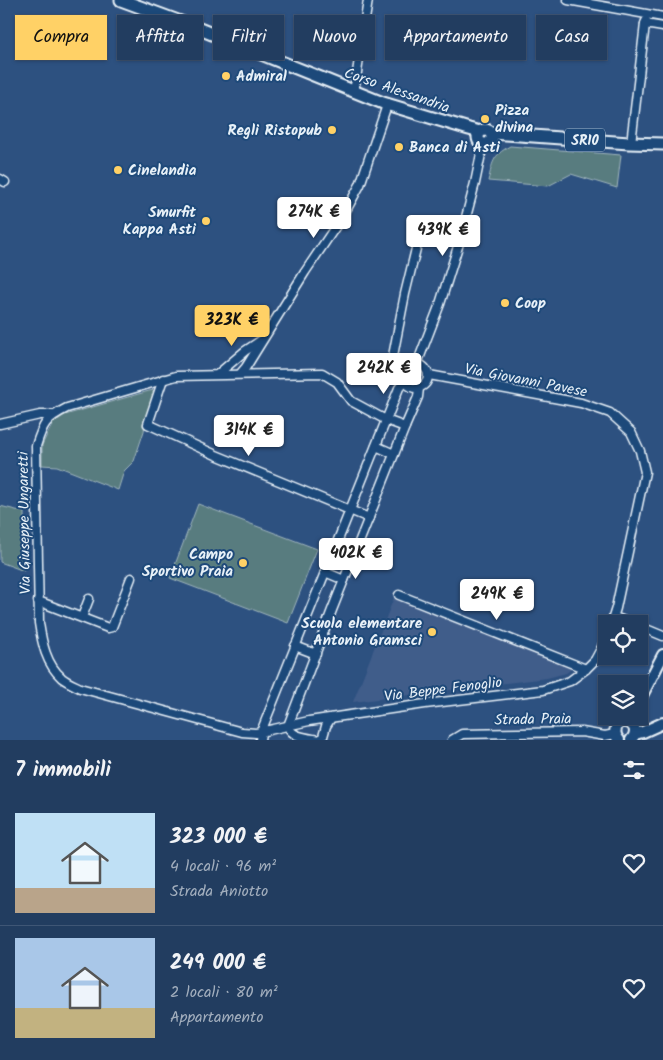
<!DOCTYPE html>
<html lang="it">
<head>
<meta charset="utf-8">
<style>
	body { margin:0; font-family:Kalam,sans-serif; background:#2a4466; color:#f1f3f6; height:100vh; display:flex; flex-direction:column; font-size:19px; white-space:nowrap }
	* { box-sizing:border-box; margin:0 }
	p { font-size:16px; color:#a2aebd }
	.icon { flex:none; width:28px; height:28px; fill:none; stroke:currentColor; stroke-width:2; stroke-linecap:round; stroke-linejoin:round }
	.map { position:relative; height:740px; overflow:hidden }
	.sheet { display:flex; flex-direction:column; background:#223d60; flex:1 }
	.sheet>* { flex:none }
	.guide { position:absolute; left:15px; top:15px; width:634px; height:45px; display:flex; gap:10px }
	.fabs { position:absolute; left:598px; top:615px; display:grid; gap:10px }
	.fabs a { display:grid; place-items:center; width:50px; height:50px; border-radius:0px; background:#223d60; box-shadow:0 1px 4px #0004,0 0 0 1px #3f5675; font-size:25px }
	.price { position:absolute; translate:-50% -42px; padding:0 11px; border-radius:5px; background:#fff; color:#222; font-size:16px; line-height:32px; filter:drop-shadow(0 1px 2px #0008) }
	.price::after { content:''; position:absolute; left:50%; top:30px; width:15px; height:11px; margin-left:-8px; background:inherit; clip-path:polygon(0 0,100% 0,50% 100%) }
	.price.selected { background:#ffd166; color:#111 }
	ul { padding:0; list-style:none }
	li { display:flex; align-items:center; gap:15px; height:125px; padding:0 15px }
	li+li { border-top:1px solid #3f5675 }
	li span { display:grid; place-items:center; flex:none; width:140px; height:100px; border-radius:0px; color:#555 }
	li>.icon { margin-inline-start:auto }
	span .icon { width:60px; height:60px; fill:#fffc; stroke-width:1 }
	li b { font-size:21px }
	h2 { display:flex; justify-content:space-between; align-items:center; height:60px; padding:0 15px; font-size:21px }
	.pill { padding:0 18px; border-radius:0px; background:#223d60; box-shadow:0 1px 4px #0004,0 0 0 1px #3f5675; font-size:18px; line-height:45px }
	.pill.selected { background:#ffd166; color:#111 }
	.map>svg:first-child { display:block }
</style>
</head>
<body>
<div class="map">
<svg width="663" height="740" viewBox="0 0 663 740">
	<rect width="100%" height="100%" fill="#2d5180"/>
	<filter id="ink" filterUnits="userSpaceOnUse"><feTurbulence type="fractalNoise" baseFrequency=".02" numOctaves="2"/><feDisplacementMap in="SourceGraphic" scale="10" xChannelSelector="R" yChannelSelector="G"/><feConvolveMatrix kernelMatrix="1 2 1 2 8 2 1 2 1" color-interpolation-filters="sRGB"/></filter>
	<g filter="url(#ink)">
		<path fill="#415d8a" d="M395,595L573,668L566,673L547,678L353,702Z"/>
		<g fill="#597b7f" stroke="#a0b6bc">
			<path d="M510,146L621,155L617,188L571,174L548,186L488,181C493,162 492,156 510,146Z"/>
			<path d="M155,390L145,423L144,431L134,461L124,471L118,490L57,466L42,465V445L53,423L65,415L149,391Z"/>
			<path d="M198,504L317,549L288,623L170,578Z"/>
			<path d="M0,506L24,512V571L0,562Z"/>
		</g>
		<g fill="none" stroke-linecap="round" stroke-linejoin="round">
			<defs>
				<g id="street">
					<path d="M568,0L663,17"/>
					<path d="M646,21L645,24L663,27"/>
					<path d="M354,92L368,0"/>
					<path d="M631,143L645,24"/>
					<path d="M0,179L5,182"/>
					<circle cx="416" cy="376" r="12"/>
					<path d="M417,364L440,304L460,240L475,183L481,154L480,142"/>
					<path d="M404,373L395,369L392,361L405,294L421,228"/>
					<path d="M218,374L245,351L260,341"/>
					<path d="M240,374L246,367L305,272L344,214L360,185L387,105"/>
					<path d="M429,375L581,403L610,413L631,432L640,451L645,472L616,608L611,624"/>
					<path d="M163,379L148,424L216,455L369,518"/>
					<path d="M0,424L40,415H52"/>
					<path d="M405,427L386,420L351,401L337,382L322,373L176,376L67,408C45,419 43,424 36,446L39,623C42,643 46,664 62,678C67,682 74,685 80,688L242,732L256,733L309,721L425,704L543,690L570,681L586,669L595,660L602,647L606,636"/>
					<path d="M376,446L394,454"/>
					<path d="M325,572L344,580"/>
					<path d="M399,595L586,669"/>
					<path d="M38,601L108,628L112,627L131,578"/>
					<path d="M82,617L89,599"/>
					<path d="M614,617L632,624"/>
					<path d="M639,626L663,636"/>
					<path d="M295,646L316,654"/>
					<path d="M260,740L261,732L399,388L405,381"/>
					<path d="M320,740C309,738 292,738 288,726L332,610L405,427L418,397L419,388"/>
					<path d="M322,740L326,726L331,718"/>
					<path d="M452,740L462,734L582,732L605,736L615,734"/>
				</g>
				<g id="secondary">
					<path d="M639,701L663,655"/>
					<path d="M635,734L643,732L663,723"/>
					<path d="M619,740C614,735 614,729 619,723C632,719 640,730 631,740"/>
				</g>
				<g id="primary">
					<path d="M121,0L197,28L383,103L469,129L480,132"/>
					<circle cx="485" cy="137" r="7"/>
					<path d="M491,133L629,143L663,144"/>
				</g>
			</defs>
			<use href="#street" stroke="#e8f1f8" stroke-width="11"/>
			<use href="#secondary" stroke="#e8f1f8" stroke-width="14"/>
			<use href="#primary" stroke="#e8f1f8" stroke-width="15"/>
			<use href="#street" stroke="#1f4a7a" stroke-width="8"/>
			<use href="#secondary" stroke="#1f4a7a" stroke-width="10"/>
			<use href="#primary" stroke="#1f4a7a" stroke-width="11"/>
		</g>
	</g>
	<g fill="#ffd166" stroke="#1f4a7a" stroke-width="2">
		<circle cx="226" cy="76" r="5"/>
		<circle cx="485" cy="119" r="5"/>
		<circle cx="332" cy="130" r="5"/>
		<circle cx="399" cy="147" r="5"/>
		<circle cx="118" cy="170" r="5"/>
		<circle cx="206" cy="221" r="5"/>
		<circle cx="505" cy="303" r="5"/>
		<circle cx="243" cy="563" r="5"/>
		<circle cx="432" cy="632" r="5"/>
	</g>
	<g text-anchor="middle" stroke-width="4" stroke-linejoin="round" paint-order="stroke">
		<rect fill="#1f4a7a" stroke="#acbfd2" stroke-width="1" x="565" y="128.5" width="40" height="23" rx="4"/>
		<g font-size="14" font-weight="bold" fill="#e8f1f8">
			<text x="585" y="145">SR10</text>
		</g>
		<g font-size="15" font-weight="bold" fill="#e8f1f8" stroke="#1f4a7a" text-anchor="start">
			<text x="236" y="81">Admiral</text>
			<text x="495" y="115">Pizza<tspan x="495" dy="17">divina</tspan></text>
			<text x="322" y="135" text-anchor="end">Regli Ristopub</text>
			<text x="409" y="152">Banca di Asti</text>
			<text x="128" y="175">Cinelandia</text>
			<text x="196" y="217" text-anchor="end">Smurfit<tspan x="196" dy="17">Kappa Asti</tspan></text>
			<text x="515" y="308">Coop</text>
			<text x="233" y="559" text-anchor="end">Campo<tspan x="233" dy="17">Sportivo Praia</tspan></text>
			<text x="422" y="628" text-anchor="end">Scuola elementare<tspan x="422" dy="17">Antonio Gramsci</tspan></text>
		</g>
		<g font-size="15" fill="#e8f1f8" stroke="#1f4a7a">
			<text transform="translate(397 90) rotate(19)" y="5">Corso Alessandria</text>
			<text transform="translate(526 380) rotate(11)" y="5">Via Giovanni Pavese</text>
			<text transform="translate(24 523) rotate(-91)" y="5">Via Giuseppe Ungaretti</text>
			<text transform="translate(443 689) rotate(-7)" y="5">Via Beppe Fenoglio</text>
			<text transform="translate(533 719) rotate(-1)" y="5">Strada Praia</text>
		</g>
	</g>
</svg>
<div class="fabs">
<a><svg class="icon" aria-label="locate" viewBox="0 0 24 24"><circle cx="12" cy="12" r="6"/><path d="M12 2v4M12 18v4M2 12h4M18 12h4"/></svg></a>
<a><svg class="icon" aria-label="layers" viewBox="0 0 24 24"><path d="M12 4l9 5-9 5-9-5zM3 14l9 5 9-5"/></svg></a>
</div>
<b class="price" style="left:314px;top:239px">274K €</b>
<b class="price" style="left:443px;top:257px">439K €</b>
<b class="price selected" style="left:232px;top:347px">323K €</b>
<b class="price" style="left:384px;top:395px">242K €</b>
<b class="price" style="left:249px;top:457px">314K €</b>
<b class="price" style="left:356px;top:580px">402K €</b>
<b class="price" style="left:497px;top:621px">249K €</b>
<div class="guide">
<a class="pill selected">Compra</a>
<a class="pill">Affitta</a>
<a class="pill">Filtri</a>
<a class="pill">Nuovo</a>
<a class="pill">Appartamento</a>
<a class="pill">Casa</a>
</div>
</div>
<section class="sheet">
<h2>7 immobili<svg class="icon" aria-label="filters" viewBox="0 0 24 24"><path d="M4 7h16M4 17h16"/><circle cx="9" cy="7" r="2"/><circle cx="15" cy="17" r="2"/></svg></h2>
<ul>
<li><span style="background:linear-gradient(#bfe0f5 75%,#b9a48a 0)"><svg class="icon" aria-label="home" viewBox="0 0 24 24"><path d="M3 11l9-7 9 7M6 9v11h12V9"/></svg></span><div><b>323 000 €</b><p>4 locali · 96 m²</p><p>Strada Aniotto</p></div><svg class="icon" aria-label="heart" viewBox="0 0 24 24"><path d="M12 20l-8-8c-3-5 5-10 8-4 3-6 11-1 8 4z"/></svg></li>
<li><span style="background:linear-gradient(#a9c7e8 70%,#c2b280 0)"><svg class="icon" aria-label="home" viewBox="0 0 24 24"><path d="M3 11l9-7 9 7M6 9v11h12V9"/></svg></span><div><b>249 000 €</b><p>2 locali · 80 m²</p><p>Appartamento</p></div><svg class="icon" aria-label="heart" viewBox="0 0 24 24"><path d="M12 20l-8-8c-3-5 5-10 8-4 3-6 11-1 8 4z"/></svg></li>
</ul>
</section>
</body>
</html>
